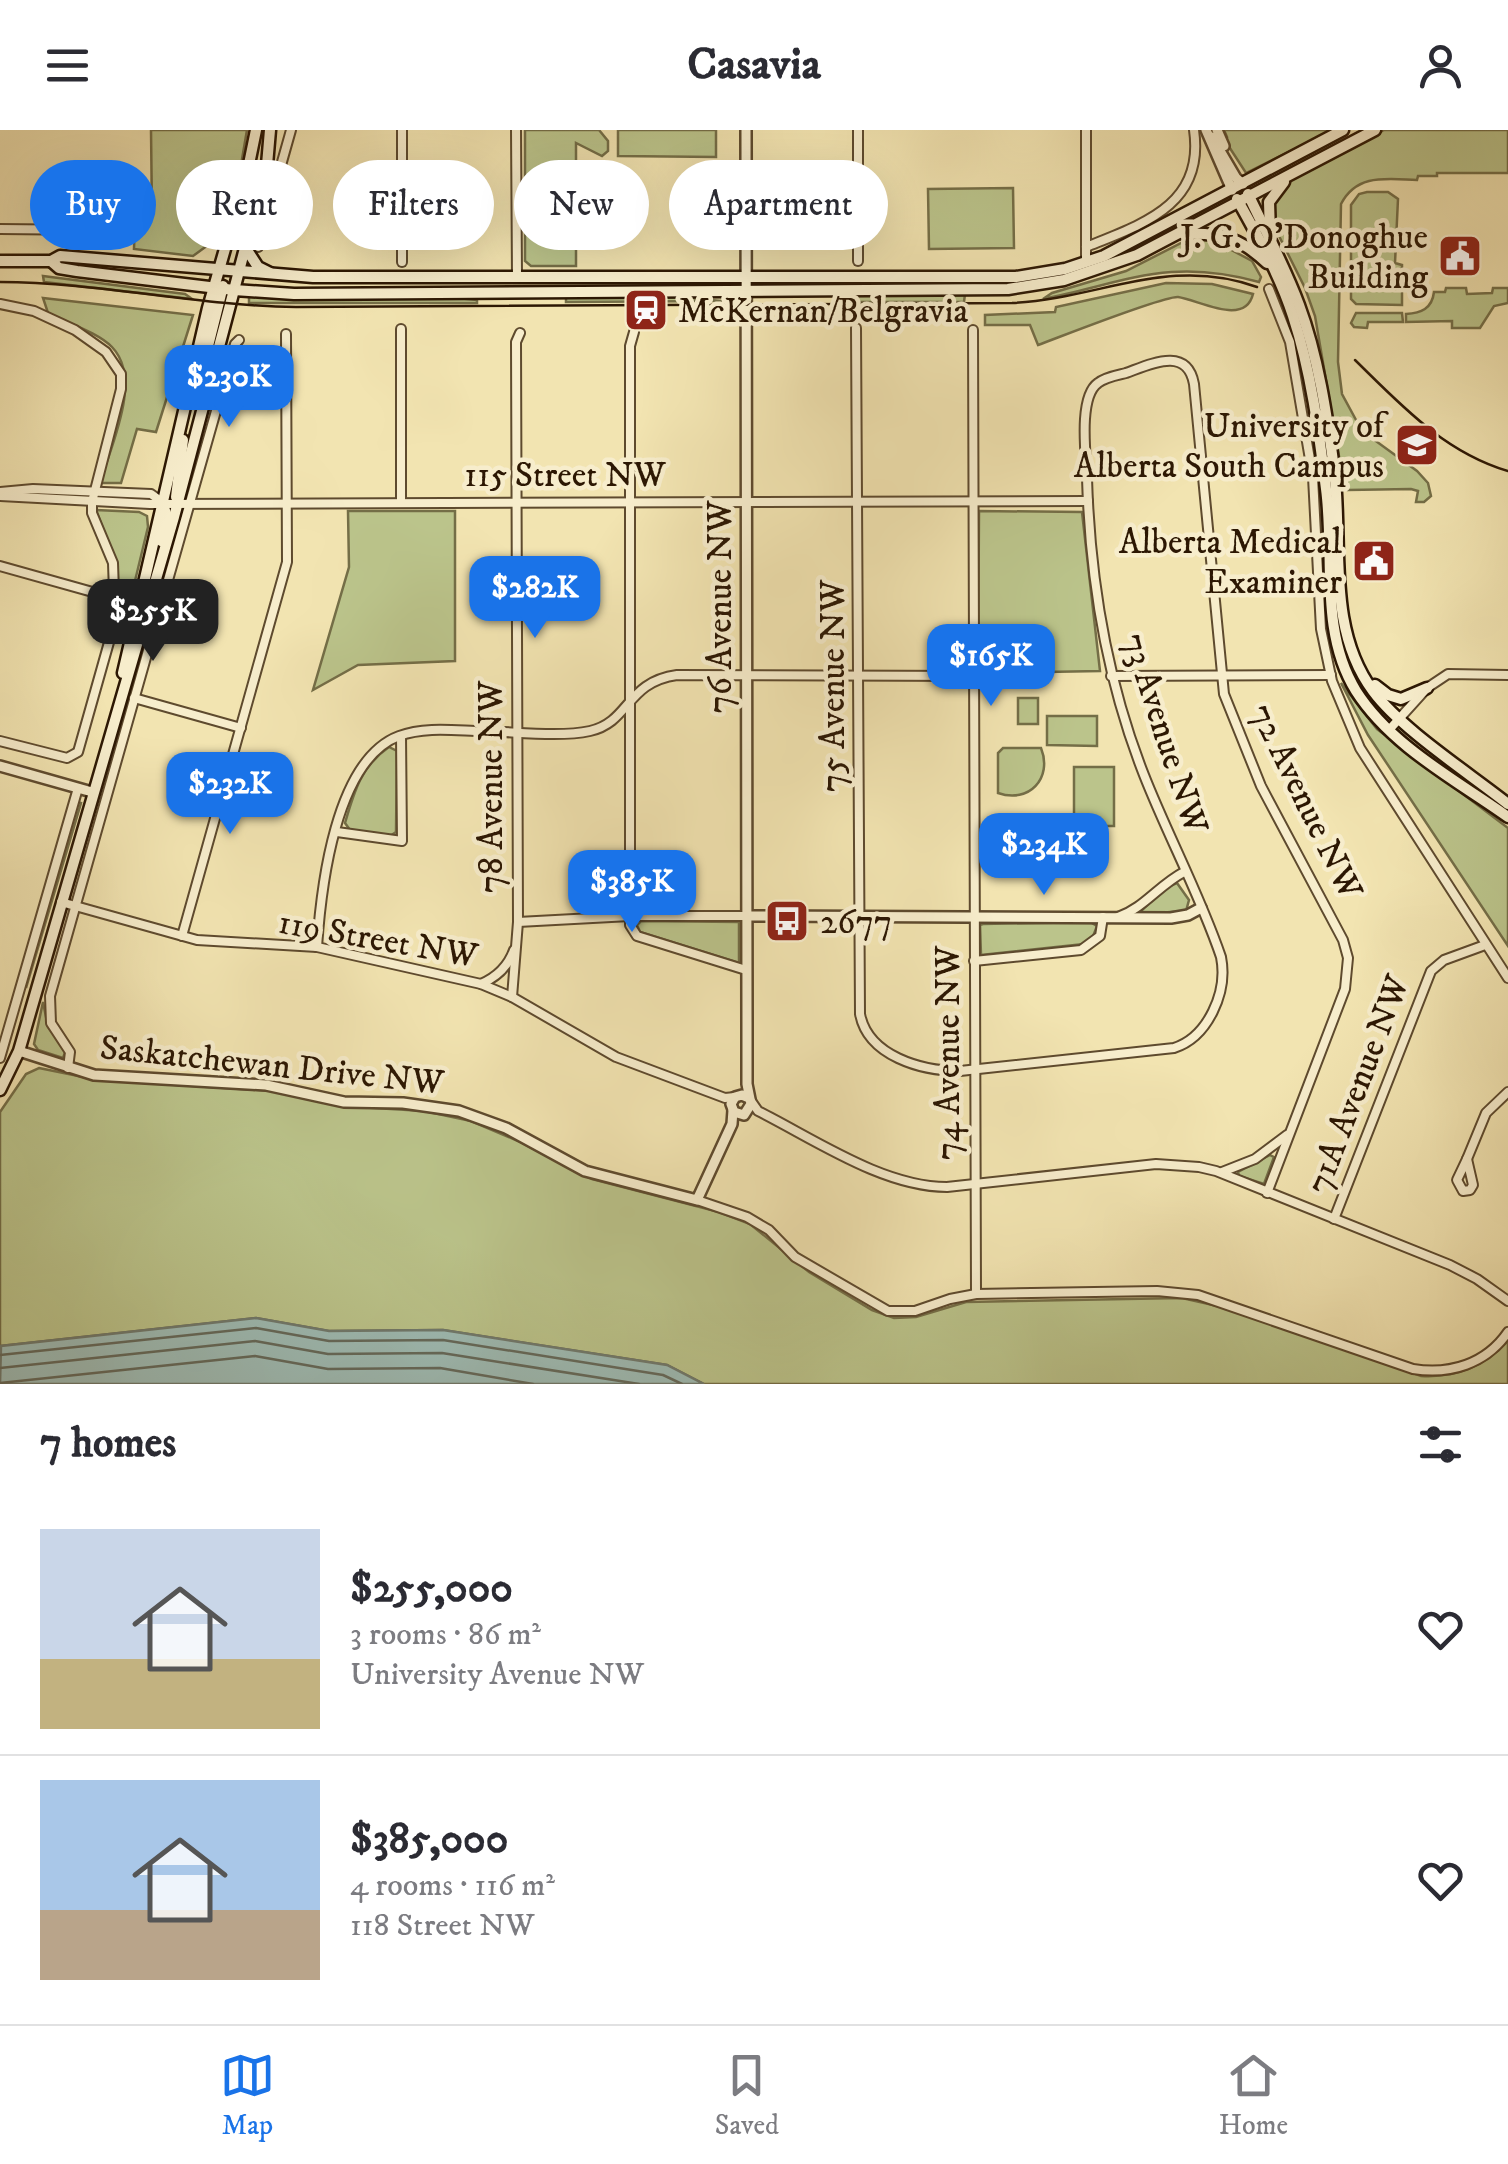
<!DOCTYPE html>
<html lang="en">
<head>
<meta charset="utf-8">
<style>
	body { margin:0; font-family:"IM FELL DW Pica",serif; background:#f2f2f3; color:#2b2b33; height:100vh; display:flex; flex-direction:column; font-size:38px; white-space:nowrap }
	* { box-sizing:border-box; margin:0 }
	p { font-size:32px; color:#7c7c81 }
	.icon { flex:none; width:55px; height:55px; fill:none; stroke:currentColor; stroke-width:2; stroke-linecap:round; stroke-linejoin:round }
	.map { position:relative; height:1254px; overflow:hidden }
	.panel { display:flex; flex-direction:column; background:#fff; flex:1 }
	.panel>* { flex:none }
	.hud { position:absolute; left:30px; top:30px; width:1000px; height:90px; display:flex; gap:20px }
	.price { position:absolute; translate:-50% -85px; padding:0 22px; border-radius:20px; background:#1a73e8; color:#fff; font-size:32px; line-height:65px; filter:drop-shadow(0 2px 5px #0008) }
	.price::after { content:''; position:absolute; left:50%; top:60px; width:30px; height:22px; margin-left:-15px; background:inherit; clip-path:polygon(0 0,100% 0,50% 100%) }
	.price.current { background:#222; color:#fff }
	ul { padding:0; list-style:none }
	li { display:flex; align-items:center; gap:30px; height:250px; padding:0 40px }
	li+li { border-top:2px solid #e1e1e2 }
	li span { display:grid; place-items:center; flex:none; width:280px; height:200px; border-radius:0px; color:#555 }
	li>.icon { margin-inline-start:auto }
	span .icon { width:120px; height:120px; fill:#fffc; stroke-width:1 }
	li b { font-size:42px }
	h2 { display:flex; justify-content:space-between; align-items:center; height:120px; padding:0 40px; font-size:42px }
	.chip { padding:0 35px; border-radius:45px; background:#fff; box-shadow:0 10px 40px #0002; font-size:35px; line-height:90px }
	.chip.current { background:#1a73e8; color:#fff }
	header { display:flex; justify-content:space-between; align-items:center; height:130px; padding:0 40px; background:#fff; font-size:45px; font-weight:800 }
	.menu { display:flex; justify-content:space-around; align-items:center; height:140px; border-top:2px solid #e1e1e2; background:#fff; font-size:28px; color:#7c7c81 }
	.menu a { display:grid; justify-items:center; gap:5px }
	.menu .current { color:#1a73e8 }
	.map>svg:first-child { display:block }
</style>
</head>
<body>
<header><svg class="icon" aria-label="menu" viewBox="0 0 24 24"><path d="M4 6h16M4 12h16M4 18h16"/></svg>Casavia<svg class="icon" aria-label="person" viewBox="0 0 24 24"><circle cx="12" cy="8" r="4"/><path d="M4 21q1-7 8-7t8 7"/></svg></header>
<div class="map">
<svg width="1508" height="1254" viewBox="0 0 1508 1254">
	<rect width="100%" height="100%" fill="#f2e4b1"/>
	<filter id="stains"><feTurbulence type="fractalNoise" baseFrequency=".002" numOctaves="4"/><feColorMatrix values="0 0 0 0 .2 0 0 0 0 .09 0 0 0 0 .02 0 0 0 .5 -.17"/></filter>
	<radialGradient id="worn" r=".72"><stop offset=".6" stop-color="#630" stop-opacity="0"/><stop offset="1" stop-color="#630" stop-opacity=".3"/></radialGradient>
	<g fill="#bbc48b" stroke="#746e47" stroke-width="2.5">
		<path d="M151,0H247L239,47L219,107L193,126L134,119L135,85L152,84Z"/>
		<path d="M525,0H599L608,11V21L602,26L576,13V136H531L525,131Z"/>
		<path d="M618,0H716V27L618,26Z"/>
		<path d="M1224,0H1333L1246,43L1224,9L1227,7Z"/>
		<path d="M1384,0H1508V43H1437V46H1418L1417,50C1387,49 1357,43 1341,74L1338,232L1342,264L1362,301L1417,341L1428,353L1431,366L1424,372H1416L1418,361L1411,359L1348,360L1345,332H1340L1315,186L1305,158L1273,94L1272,76L1286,53Z"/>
		<path d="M1013,58L1014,118L929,119L928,59Z"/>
		<path d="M1367,62H1388L1398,69L1395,133L1402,135V175L1356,174L1351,169V75L1359,64Z"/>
		<path d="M1206,106L1227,109L1226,117L1252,131L1261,147L1259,152C1169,127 1127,152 1043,169L1052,163L1126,141L1189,109Z"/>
		<path d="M43,146L185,164L192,169L44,152Z"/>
		<path d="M1166,153L1212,154L1253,164C1245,197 1199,170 1178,167C1163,166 1060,207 1038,215L1030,195H985V185L1055,182L1056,177Z"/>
		<path d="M1446,158H1466L1467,164L1492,163L1493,158H1508V173L1494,176L1480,198H1452V191L1406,192V184C1421,183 1432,179 1434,162H1445Z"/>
		<path d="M965,164L964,172H843L842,165Z"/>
		<path d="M566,165H653L722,171L566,172Z"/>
		<path d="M255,166L447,167L477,170V173H249V167Z"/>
		<path d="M43,168L193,185L156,302L137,299L121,353H100C111,315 143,249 112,217C97,202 67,193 48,183Z"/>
		<path d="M1356,183H1402L1403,192H1368L1367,198L1354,197L1351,193Z"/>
		<path d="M96,380L139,382L147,386L148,397L134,455L116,460V433Z"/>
		<path d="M348,381H455V531L358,535L313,560L349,437Z"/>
		<path d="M979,381L1082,382L1100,541L978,543Z"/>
		<path d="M1341,553L1377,599L1508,698V816L1368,605Z"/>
		<rect x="1018" y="568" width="20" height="26"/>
		<path d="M1047,586H1097V616L1047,615Z"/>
		<path d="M389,617L397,621L396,702L390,706L350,700L345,693C354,662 361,636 389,617Z"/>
		<path d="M1003,618H1041C1053,648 1029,674 998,663V623Z"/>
		<rect x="1074" y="637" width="40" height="59"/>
		<path d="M78,672L81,673L26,858V857Z"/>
		<path d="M1177,753L1189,770L1186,781L1141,784V781L1165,758Z"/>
		<path d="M641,791L739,792V833L640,802L637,795Z"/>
		<path d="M1090,792L1097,796L1092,809L1084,814L981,825L980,795L983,794Z"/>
		<path d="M43,872L48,897L66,920L63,928L38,920L34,914Z"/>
		<path d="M39,938L98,950L274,961L341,976L424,981L471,991L518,1011L592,1049L719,1082L750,1094L809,1142L872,1180L894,1188L916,1187L966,1172L1182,1168L1253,1184L1421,1246C1456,1248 1484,1237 1508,1211V1254H704L667,1235L443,1200L329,1201L256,1188L0,1216V982L26,944Z"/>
		<path d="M1270,1025L1274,1027L1264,1054L1239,1046L1238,1042Z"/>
	</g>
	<path fill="#9ebcb5" stroke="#707a6e" stroke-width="2.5" d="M256,1188L329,1201L443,1200L667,1235L704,1254H0L1,1216Z"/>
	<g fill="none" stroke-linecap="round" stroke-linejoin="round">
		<g stroke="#656a5c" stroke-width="2.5">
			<path d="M0,1225L256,1198L329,1211L443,1210L663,1245L682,1254"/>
			<path d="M0,1238L255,1211L328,1224L442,1223L639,1254"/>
			<path d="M0,1253L255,1226L328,1239L440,1238L533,1254"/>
		</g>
		<defs>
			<g id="minor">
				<path d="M402,0V132"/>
				<path d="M516,0L517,146"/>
				<path d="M858,0V131"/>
				<path d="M0,99L97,100"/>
				<path d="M258,117L291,0"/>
				<path d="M1086,117C1143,94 1205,75 1194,0"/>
				<path d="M1086,132V0"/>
				<path d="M1269,159L1290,212L1313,347L1321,499L1332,551L1360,618L1508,848"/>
				<path d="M0,174L34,181L75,200L106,222L121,244V259L92,372V383L113,433L115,491L78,622L67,628L0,611"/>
				<path d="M856,198L860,884C868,926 921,941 960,941L1174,918C1208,907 1228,862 1221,827C1200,765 1168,706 1144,645C1107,551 1090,449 1087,348C1086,326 1078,267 1098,253C1105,247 1118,245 1126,243C1151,234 1187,216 1194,254L1224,564L1261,656L1343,810L1348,828L1345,859L1267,1063"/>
				<path d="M973,200L976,1164"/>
				<path d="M634,202L630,216V795L637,806L746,840"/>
				<path d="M0,362L33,359L151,364L162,372"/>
				<path d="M0,366L150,374L1088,371"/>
				<path d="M401,371V199"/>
				<path d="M0,436L114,468"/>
				<path d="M114,468L134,462L143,452"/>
				<path d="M1111,546L1331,545"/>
				<path d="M134,568L241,598"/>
				<path d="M1389,600L1427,558L1448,544L1508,545"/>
				<path d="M337,702L402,711L401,606"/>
				<path d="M61,772L197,810L317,817L481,854L512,867L616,927L725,968L735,967"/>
				<path d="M1118,787C1144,778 1159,755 1184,742"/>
				<path d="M518,792L630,786H746"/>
				<path d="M182,806L287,432L286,204"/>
				<path d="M317,817C321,758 335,630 399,606C423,597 451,600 475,601C510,601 558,608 590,601C630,592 626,552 677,545L972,546"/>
				<path d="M974,831L1081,820L1100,806L1103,787"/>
				<path d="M481,854C497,847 508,837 514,820"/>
				<path d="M512,867L518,792L516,212L520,203"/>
				<path d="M0,928L78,658"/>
				<path d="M68,938L70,922L51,893L50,866L235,214L239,210"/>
				<path d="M751,971L758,981C814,1009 883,1057 947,1057L1156,1034L1199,1037L1216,1041L1450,1135L1477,1149L1508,1171"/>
				<path d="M1467,1029L1486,983L1508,962"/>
				<path d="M1467,1029L1473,1055L1470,1060L1463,1061L1457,1050Z"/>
				<path d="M1222,1042L1255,1029L1287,1005"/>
				<path d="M697,1070L747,1087L769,1100L795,1127L888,1181H915L950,1169L976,1164L1157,1161L1198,1165L1413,1239C1450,1245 1486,1234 1508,1202"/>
				<path d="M1334,1089L1431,841L1444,830L1485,815"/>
			</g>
			<g id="tertiary">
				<path d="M746,0L747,892V954L751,974L744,985L734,982L731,974L735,967L742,965L749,968"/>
				<path d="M1206,0L1232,60"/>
				<path d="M1217,0L1224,16"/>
				<path d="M1212,7L1236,48L1243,54"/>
				<path d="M0,636L92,662"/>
				<path d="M746,786L1171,788L1188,785L1201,778"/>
				<path d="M19,921L94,945L266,955L344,972L403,973L459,981L506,998L585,1041L697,1070L732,994L733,980"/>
			</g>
			<g id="secondary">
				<path d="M1248,64C1265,100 1285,137 1299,175C1318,226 1327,285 1334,339C1343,413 1326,498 1373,561C1401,599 1469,643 1508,674"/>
				<path d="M1237,69C1258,107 1280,145 1293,186C1311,241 1319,302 1326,359C1335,426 1319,501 1356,561C1391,616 1456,650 1508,687"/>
				<path d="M1184,104C1220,102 1241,108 1267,133"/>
				<path d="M1270,104L1269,72L1284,52"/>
				<path d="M245,117L258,137L270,143"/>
				<path d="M0,131H51L60,126L313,147H1016L1065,139L1104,126L1343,0"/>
				<path d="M51,131L59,138L77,141L234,160L294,164L1008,159L1064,150L1137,125L1375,0"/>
				<path d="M211,241L206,224L223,156"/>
				<path d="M176,367L183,310"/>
				<path d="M161,411L166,384L163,374"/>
				<path d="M123,543L208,178L248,39L256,0"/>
				<path d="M1375,555L1388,565L1401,569L1427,558"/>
				<path d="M0,960L19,921L174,387L267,35L270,0"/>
			</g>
		</defs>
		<use href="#minor" stroke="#5e4a2e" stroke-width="12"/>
		<use href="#tertiary" stroke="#5e4a2e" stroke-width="14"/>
		<use href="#secondary" stroke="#2c1703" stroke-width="15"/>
		<use href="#minor" stroke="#f7edcc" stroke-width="8"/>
		<use href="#tertiary" stroke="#f7edcc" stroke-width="9"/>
		<use href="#secondary" stroke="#f7edcc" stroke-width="10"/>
		<g stroke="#2c1703" stroke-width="2.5">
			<path d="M0,152C99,152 197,176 296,177L1012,173C1099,169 1169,125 1257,157"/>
			<path d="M1355,230C1401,275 1444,322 1508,341"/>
		</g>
	</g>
	<defs>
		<symbol id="civic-square" viewBox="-11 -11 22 22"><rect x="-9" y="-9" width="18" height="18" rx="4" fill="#8f2418" stroke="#f7edcc"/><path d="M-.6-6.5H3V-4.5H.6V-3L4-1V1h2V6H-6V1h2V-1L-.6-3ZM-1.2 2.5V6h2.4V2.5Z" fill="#fff"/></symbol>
		<symbol id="station-square" viewBox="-11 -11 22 22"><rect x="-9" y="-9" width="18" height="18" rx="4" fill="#8f2418" stroke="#f7edcc"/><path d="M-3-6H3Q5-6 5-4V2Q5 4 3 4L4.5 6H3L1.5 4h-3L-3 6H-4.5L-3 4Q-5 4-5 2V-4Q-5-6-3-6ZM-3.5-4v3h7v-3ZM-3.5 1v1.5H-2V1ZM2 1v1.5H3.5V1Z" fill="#fff"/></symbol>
		<symbol id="university-square" viewBox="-11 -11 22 22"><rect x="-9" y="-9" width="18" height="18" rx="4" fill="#8f2418" stroke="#f7edcc"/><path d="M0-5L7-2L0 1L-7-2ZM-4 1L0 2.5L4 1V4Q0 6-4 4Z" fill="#fff"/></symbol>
		<symbol id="bus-square" viewBox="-11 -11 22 22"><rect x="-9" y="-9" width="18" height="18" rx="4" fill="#8f2418" stroke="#f7edcc"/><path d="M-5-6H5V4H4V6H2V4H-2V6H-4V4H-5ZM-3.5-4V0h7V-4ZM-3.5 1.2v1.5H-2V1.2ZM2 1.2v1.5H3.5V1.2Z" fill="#fff"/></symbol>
	</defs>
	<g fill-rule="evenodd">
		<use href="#civic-square" x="1435" y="101" width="50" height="50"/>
		<use href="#station-square" x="621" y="155" width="50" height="50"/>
		<use href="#university-square" x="1392" y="290" width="50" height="50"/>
		<use href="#civic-square" x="1349" y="406" width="50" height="50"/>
		<use href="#bus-square" x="762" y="766" width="50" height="50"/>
	</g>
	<g text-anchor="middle" stroke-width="9" stroke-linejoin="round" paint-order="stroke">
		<g font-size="35" fill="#2c1703" stroke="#f7edcc" text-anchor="end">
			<text x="1428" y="118">J. G. O'Donoghue<tspan x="1428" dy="40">Building</tspan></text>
			<text x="678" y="192" text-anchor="start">McKernan/Belgravia</text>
			<text x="1384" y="307">University of<tspan x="1384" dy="40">Alberta South Campus</tspan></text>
			<text x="1342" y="423">Alberta Medical<tspan x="1342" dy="40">Examiner</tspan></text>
			<text x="820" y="803" text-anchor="start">2677</text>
		</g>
		<g font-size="35" fill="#2c1703" stroke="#f7edcc">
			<text x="565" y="356">115 Street NW</text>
			<text transform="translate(719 477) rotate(-90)" y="12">76 Avenue NW</text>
			<text transform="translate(832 556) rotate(-90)" y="12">75 Avenue NW</text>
			<text transform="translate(1166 603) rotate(72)" y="12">73 Avenue NW</text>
			<text transform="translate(490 657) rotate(-90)" y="12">78 Avenue NW</text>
			<text transform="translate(1307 671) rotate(64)" y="12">72 Avenue NW</text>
			<text transform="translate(378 808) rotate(10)" y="12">119 Street NW</text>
			<text transform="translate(947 923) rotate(-90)" y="12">74 Avenue NW</text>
			<text transform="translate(272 934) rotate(6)" y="12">Saskatchewan Drive NW</text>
			<text transform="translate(1357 954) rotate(-69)" y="12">71A Avenue NW</text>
		</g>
	</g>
	<rect width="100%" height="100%" filter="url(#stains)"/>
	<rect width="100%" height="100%" fill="url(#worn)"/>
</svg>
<b class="price" style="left:229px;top:300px">$230K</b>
<b class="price" style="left:535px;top:511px">$282K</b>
<b class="price current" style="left:153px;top:534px">$255K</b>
<b class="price" style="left:991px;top:579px">$165K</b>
<b class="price" style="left:230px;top:707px">$232K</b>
<b class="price" style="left:1044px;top:768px">$234K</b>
<b class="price" style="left:632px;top:805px">$385K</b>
<div class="hud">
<a class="chip current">Buy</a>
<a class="chip">Rent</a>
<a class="chip">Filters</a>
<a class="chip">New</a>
<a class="chip">Apartment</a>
</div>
</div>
<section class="panel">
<h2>7 homes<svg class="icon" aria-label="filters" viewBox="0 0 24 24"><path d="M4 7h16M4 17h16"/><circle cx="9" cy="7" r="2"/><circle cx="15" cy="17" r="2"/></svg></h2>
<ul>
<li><span style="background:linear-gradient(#c9d6e8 65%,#c2b280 0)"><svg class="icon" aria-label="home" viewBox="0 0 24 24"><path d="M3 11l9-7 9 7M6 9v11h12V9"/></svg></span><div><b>$255,000</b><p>3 rooms · 86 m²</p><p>University Avenue NW</p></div><svg class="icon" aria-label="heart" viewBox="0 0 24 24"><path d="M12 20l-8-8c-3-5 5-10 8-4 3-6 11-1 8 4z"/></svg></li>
<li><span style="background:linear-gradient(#a9c7e8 65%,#b9a48a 0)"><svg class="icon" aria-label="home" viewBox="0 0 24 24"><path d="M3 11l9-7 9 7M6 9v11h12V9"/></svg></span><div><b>$385,000</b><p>4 rooms · 116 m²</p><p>118 Street NW</p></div><svg class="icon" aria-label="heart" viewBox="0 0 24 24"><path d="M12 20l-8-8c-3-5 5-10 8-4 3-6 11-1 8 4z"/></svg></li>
</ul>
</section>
<nav class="menu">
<a class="current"><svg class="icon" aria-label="map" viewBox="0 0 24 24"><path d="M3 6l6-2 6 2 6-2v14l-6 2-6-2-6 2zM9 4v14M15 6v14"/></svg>Map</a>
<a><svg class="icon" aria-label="saved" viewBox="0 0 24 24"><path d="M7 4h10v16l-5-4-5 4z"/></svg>Saved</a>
<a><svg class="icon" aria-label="home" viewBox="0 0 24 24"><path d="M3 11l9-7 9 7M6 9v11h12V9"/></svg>Home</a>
</nav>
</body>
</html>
